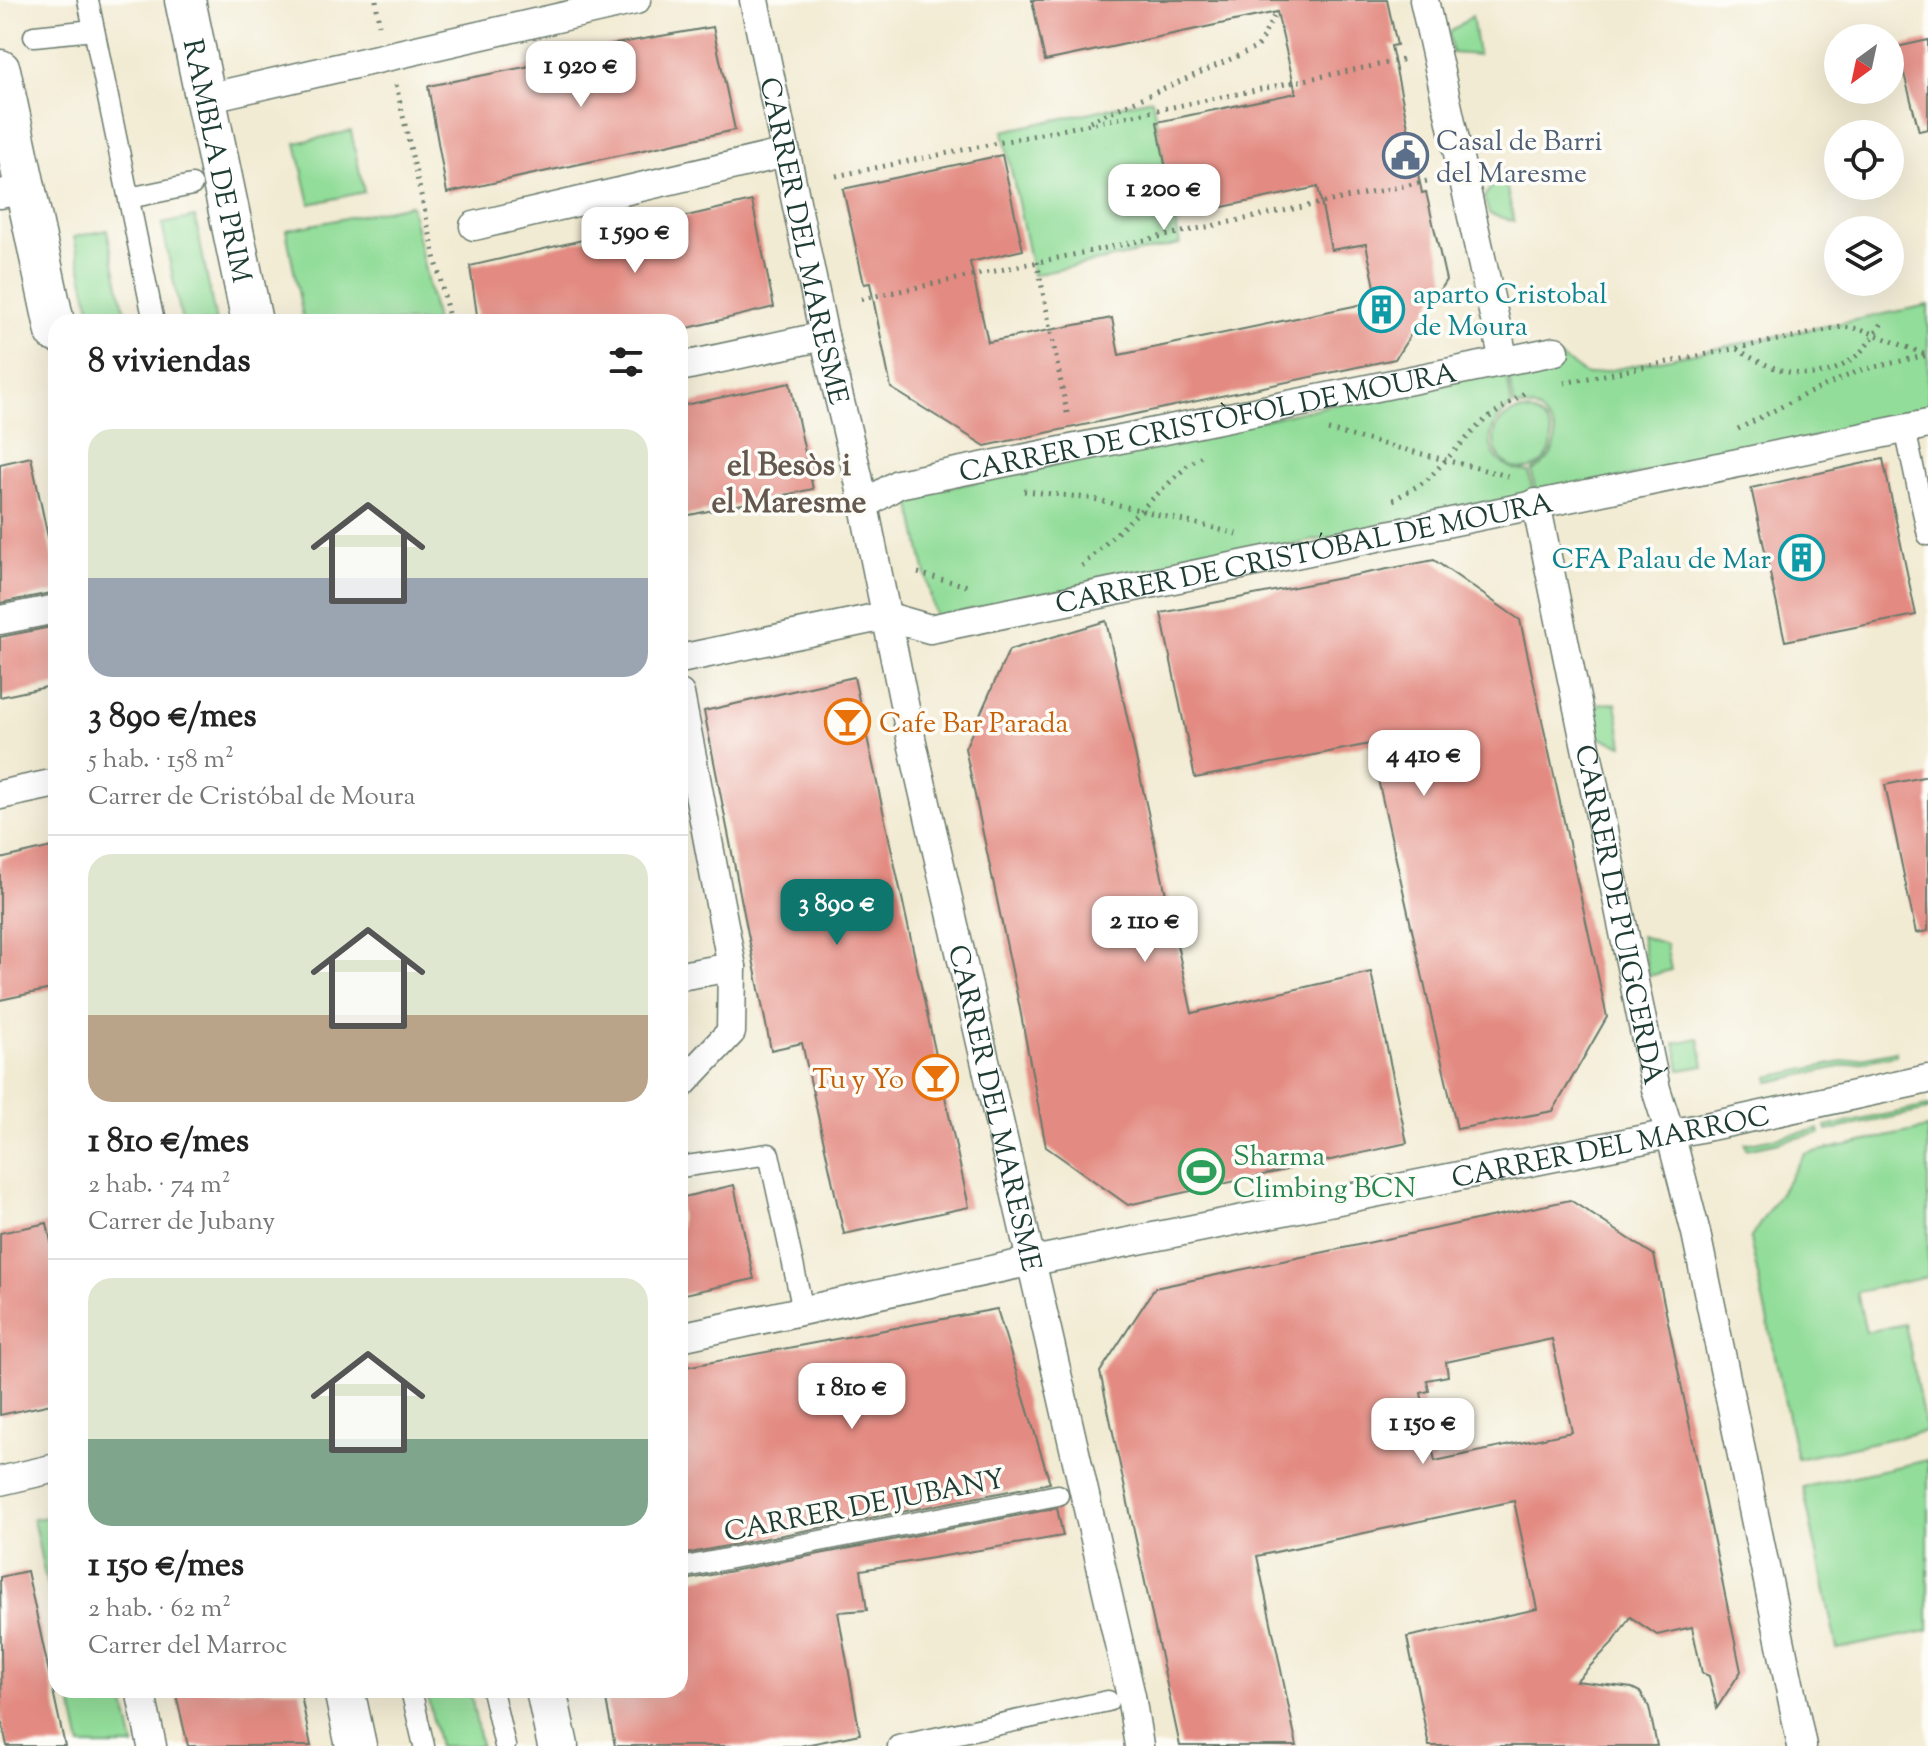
<!DOCTYPE html>
<html lang="es">
<head>
<meta charset="utf-8">
<style>
	body { margin:0; font-family:"Sorts Mill Goudy",serif; background:#f2f2f2; color:#222; height:100vh; display:flex; flex-direction:column; font-size:30px; white-space:nowrap }
	* { box-sizing:border-box; margin:0 }
	p { font-size:26px; color:#767676 }
	.icon { flex:none; width:44px; height:44px; fill:none; stroke:currentColor; stroke-width:2; stroke-linecap:round; stroke-linejoin:round }
	.map { position:relative; flex:1; overflow:hidden }
	.drawer { position:absolute; left:48px; top:314px; width:640px; height:1384px; display:flex; flex-direction:column; background:#fff; border-radius:24px; box-shadow:0 8px 32px #0002 }
	.drawer>* { flex:none }
	.needle { width:52px; rotate:213deg }
	.buttons { position:absolute; left:1824px; top:24px; display:grid; gap:16px }
	.buttons a { display:grid; place-items:center; width:80px; height:80px; border-radius:50%; background:#fff; box-shadow:0 8px 32px #0002; font-size:40px }
	.price { position:absolute; translate:-50% -68px; padding:0 18px; border-radius:16px; background:#fff; color:#222; font-size:26px; line-height:52px; filter:drop-shadow(0 2px 4px #0008) }
	.price::after { content:''; position:absolute; left:50%; top:48px; width:24px; height:18px; margin-left:-12px; background:inherit; clip-path:polygon(0 0,100% 0,50% 100%) }
	.price.current { background:#0f766e; color:#fff }
	ul { padding:0; list-style:none }
	li { display:grid; align-content:center; gap:16px; height:424px; padding:0 40px }
	li+li { border-top:2px solid #e0e0e0 }
	li span { display:grid; place-items:center; height:248px; border-radius:24px; color:#555 }
	li>.icon { margin-inline-start:auto }
	span .icon { width:144px; height:144px; fill:#fffc; stroke-width:1 }
	li b { font-size:34px }
	h2 { display:flex; justify-content:space-between; align-items:center; height:96px; padding:0 40px; font-size:34px }
	.map>svg:first-child { display:block }
</style>
</head>
<body>
<div class="map">
<svg width="1928" height="1746" viewBox="0 0 1928 1746">
	<rect width="100%" height="100%" fill="#fdfcf7"/>
	<filter id="ink" filterUnits="userSpaceOnUse"><feTurbulence type="fractalNoise" baseFrequency=".0125" numOctaves="2"/><feDisplacementMap in="SourceGraphic" scale="16" xChannelSelector="R" yChannelSelector="G"/><feConvolveMatrix kernelMatrix="1 2 1 2 8 2 1 2 1" color-interpolation-filters="sRGB"/></filter>
	<filter id="wash" filterUnits="userSpaceOnUse"><feTurbulence type="fractalNoise" baseFrequency=".006" numOctaves="4" result="noise"/><feDisplacementMap in="SourceGraphic" scale="32" xChannelSelector="R" yChannelSelector="G"/><feGaussianBlur stdDeviation="1.8" result="paint"/><feColorMatrix in="noise" values="0 0 0 0 0 0 0 0 0 0 0 0 0 0 0 0 0 1.4 0 .05"/><feComposite in="paint" operator="in"/></filter>
	<g filter="url(#wash)">
		<rect width="100%" height="100%" fill="#f2ebd3"/>
		<g fill="#92dd99" stroke="#588d66" stroke-width="2">
			<path d="M1472,16L1478,55L1452,53L1449,33Z"/>
			<path d="M1152,99L1180,244L1033,275L1003,131Z"/>
			<path d="M351,131L364,192L310,204L296,143Z"/>
			<path d="M1503,171L1514,221L1489,214L1484,197Z"/>
			<path d="M411,205L436,322H304L286,230Z"/>
			<path d="M195,217L216,322H182L162,224Z"/>
			<path d="M107,230L127,322H93L74,237Z"/>
			<path d="M1928,305V414L1536,496L1532,471C1554,460 1565,437 1545,417C1542,414 1539,410 1535,409C1530,407 1521,407 1515,406L1507,368L1560,357L1587,375Z"/>
			<path d="M1505,368L1512,406C1478,430 1485,469 1529,472L1533,496L935,617L909,496Z"/>
			<circle cx="1523" cy="440" r="29"/>
			<path d="M1616,703L1623,745L1599,738L1592,704Z"/>
			<path d="M1641,936L1666,944L1671,970L1649,976Z"/>
			<path d="M1699,1038L1704,1066L1680,1070L1675,1043Z"/>
			<path d="M1896,1051V1055L1769,1082L1768,1077Z"/>
			<path d="M1928,1106V1110L1827,1131L1826,1127Z"/>
			<path d="M1928,1128V1277L1857,1292L1866,1332L1905,1324L1926,1431L1797,1459L1750,1239L1805,1154Z"/>
			<path d="M1819,1129L1820,1133L1746,1149L1745,1144Z"/>
			<path d="M1928,1460V1631L1837,1649L1803,1487Z"/>
			<path d="M56,1516V1629L33,1519Z"/>
			<path d="M69,1690H122L134,1746H81Z"/>
			<path d="M426,1690H470L481,1746H439Z"/>
		</g>
		<g id="blocks">
			<g fill="#e38b82" fill-rule="evenodd">
				<path d="M1032,0H1387L1397,45L1391,46L1422,193L1426,192L1446,280L1395,359L985,446L891,388L870,283L864,284L843,189L1002,155L1023,250L970,262L988,342L1112,318L1119,355L1378,301L1366,244L1331,250L1318,187L1175,217L1157,122L1296,93L1277,12L1045,61Z"/>
				<path d="M713,27L735,130L447,193L428,86L525,67L615,44Z"/>
				<path d="M1928,40V129L1919,131L1897,47Z"/>
				<path d="M752,201L774,307L680,330V322H478L470,266Z"/>
				<path d="M790,383L813,489L680,517V406Z"/>
				<path d="M31,457L56,575V592L0,603V464Z"/>
				<path d="M1883,459L1916,615L1785,641L1751,488Z"/>
				<path d="M1434,560L1520,620L1607,1017L1553,1111L1457,1129L1370,744L1195,778L1161,613Z"/>
				<path d="M1106,621L1192,1013L1371,972L1407,1143L1128,1205L1046,1147L1019,1004L965,748L1009,650Z"/>
				<path d="M56,626V685L0,697V637Z"/>
				<path d="M854,677L969,1207L844,1234L802,1043L771,1050L704,711Z"/>
				<path d="M1928,776V931L1916,933L1885,785Z"/>
				<path d="M56,846V988L0,1000V859Z"/>
				<path d="M734,1185L754,1279L680,1295V1198Z"/>
				<path d="M1570,1200L1654,1255L1741,1671L1717,1708L1709,1676L1702,1673L1692,1627L1657,1635L1630,1617L1615,1640L1576,1681L1632,1688L1640,1692L1649,1707L1657,1746H1429L1407,1637L1537,1609L1514,1501L1257,1556L1297,1746H1180L1100,1372L1155,1288ZM1552,1339L1572,1432L1435,1461L1421,1393L1429,1391L1427,1380L1448,1376L1446,1362Z"/>
				<path d="M47,1223L56,1265V1403L0,1415V1233Z"/>
				<path d="M997,1309L1050,1483L680,1555V1368Z"/>
				<path d="M1057,1508L1063,1536L861,1570L867,1610L838,1612L860,1734L800,1746H615L604,1690H680V1581Z"/>
				<path d="M27,1571L65,1746H7L2,1723L0,1577Z"/>
				<path d="M175,1690H300L311,1746H188Z"/>
			</g>
		</g>
	</g>
	<g filter="url(#ink)">
		<use href="#blocks" fill-opacity="0" stroke="#697a6c" stroke-width="2"/>
		<g fill="none" stroke-linecap="round" stroke-linejoin="round">
			<defs>
				<g id="pedestrian">
					<path d="M88,0L154,322"/>
					<path d="M34,36L94,30"/>
					<path d="M129,198L192,185"/>
					<path d="M1905,429L1928,535"/>
					<path d="M680,1167L769,1154L803,1310"/>
					<path d="M680,1568L1058,1495"/>
					<path d="M411,1690L424,1746"/>
					<path d="M492,1690L505,1746"/>
					<path d="M898,1746L1108,1701"/>
				</g>
				<g id="minor">
					<path id="s1" d="M754,0L824,336L858,476L911,738L1131,1696L1139,1746"/>
					<path d="M1424,0L1504,361"/>
					<path d="M206,98L636,0"/>
					<path d="M0,194L25,189"/>
					<path d="M474,226L786,153"/>
					<path d="M680,367L824,336"/>
					<path id="s2" d="M1536,503L1656,1089L1670,1133L1696,1233L1802,1746"/>
					<path id="s3" d="M864,505L898,484L1555,351"/>
					<path d="M0,620L56,609"/>
					<path id="s4" d="M680,659L885,616L930,629L1928,424"/>
					<path d="M680,694L732,967L731,1032L680,1086"/>
					<path d="M0,795L56,783"/>
					<path d="M680,976L732,967"/>
					<path id="s5" d="M680,1337L1033,1261L1730,1122L1928,1079"/>
					<path d="M0,1481L56,1468"/>
					<path d="M140,1690L152,1746"/>
				</g>
				<g id="secondary">
					<path id="s6" d="M185,0L252,322"/>
					<path d="M0,70L56,332"/>
					<path d="M344,1690L356,1746"/>
					<path d="M546,1690L558,1746"/>
				</g>
			</defs>
			<use href="#pedestrian" stroke="#697a6c" stroke-width="23"/>
			<use href="#minor" stroke="#697a6c" stroke-width="31"/>
			<use href="#secondary" stroke="#697a6c" stroke-width="43"/>
			<g stroke="#697a6c" stroke-width="5" stroke-dasharray="2 6" stroke-linecap="butt">
				<path d="M376,0L379,25"/>
				<path d="M396,85L450,322"/>
				<path d="M1090,121L1258,47L1276,12"/>
				<path d="M836,176L1407,59"/>
				<path d="M1037,262L1068,418"/>
				<path d="M861,299L1432,180"/>
				<path d="M1737,349C1796,387 1849,386 1884,319"/>
				<path d="M1564,383L1842,327L1861,329L1927,355"/>
				<path d="M1738,429L1804,395L1861,370L1928,355"/>
				<path d="M1328,430L1512,477"/>
				<path d="M1024,491L1090,498L1238,534"/>
				<path d="M1393,500L1426,481L1481,423L1527,391"/>
				<path d="M1082,566L1187,466L1204,454"/>
				<path d="M918,573L971,587"/>
			</g>
			<use href="#pedestrian" stroke="#fff" stroke-width="20"/>
			<use href="#minor" stroke="#fff" stroke-width="28"/>
			<use href="#secondary" stroke="#fff" stroke-width="40"/>
		</g>
	</g>
	<defs>
		<symbol id="civic-ring" viewBox="-11 -11 22 22"><circle r="9.5" fill="#fdfcf7" stroke="#5c6f8a" stroke-width="1.5"/><path d="M-.6-6.5H3V-4.5H.6V-3L4-1V1h2V6H-6V1h2V-1L-.6-3ZM-1.2 2.5V6h2.4V2.5Z" fill="#5c6f8a"/></symbol>
		<symbol id="building-ring" viewBox="-11 -11 22 22"><circle r="9.5" fill="#fdfcf7" stroke="#0f9aa8" stroke-width="1.5"/><path d="M-4-6H4V6H1V3H-1V6H-4ZM-2.5-4.3h1.7v1.8h-1.7ZM.8-4.3h1.7v1.8H.8ZM-2.5-1h1.7V.8h-1.7ZM.8-1h1.7V.8H.8Z" fill="#0f9aa8"/></symbol>
		<symbol id="bar-ring" viewBox="-11 -11 22 22"><circle r="9.5" fill="#fdfcf7" stroke="#e8710a" stroke-width="1.5"/><path d="M-6-5H6L.8 .8V4.5H3.5V6h-7V4.5H-.8V.8Z" fill="#e8710a"/></symbol>
		<symbol id="stadium-ring" viewBox="-11 -11 22 22"><circle r="9.5" fill="#fdfcf7" stroke="#2e9e5b" stroke-width="1.5"/><path d="M0-5a6.5 5 0 1 0 0 10a6.5 5 0 1 0 0-10ZM-3.5-1.8h7v3.6h-7Z" fill="#2e9e5b"/></symbol>
	</defs>
	<g fill-rule="evenodd">
		<use href="#civic-ring" x="1380" y="130" width="51" height="51"/>
		<use href="#building-ring" x="1356" y="284" width="51" height="51"/>
		<use href="#building-ring" x="1776" y="532" width="51" height="51"/>
		<use href="#bar-ring" x="822" y="696" width="51" height="51"/>
		<use href="#bar-ring" x="910" y="1052" width="51" height="51"/>
		<use href="#stadium-ring" x="1176" y="1146" width="51" height="51"/>
	</g>
	<g text-anchor="middle" stroke-width="7" stroke-linejoin="round" paint-order="stroke">
		<g font-size="28" fill="#4e5e75" stroke="#fdfcf7" text-anchor="start">
			<text x="1436" y="150">Casal de Barri<tspan x="1436" dy="32">del Maresme</tspan></text>
		</g>
		<g font-size="28" fill="#1f3d34" stroke="#fdfcf7">
			<text dy="10" stroke="none"><textPath href="#s6" startOffset="164">RAMBLA DE PRIM</textPath></text>
			<text dy="10" stroke="none"><textPath href="#s1" startOffset="246">CARRER DEL MARESME</textPath></text>
			<text dy="10" stroke="none"><textPath href="#s3" startOffset="356">CARRER DE CRISTÒFOL DE MOURA</textPath></text>
			<text dy="10" stroke="none"><textPath href="#s4" startOffset="638">CARRER DE CRISTÓBAL DE MOURA</textPath></text>
			<text dy="10" stroke="none"><textPath href="#s2" startOffset="420">CARRER DE PUIGCERDÀ</textPath></text>
			<text dy="10" stroke="none"><textPath href="#s1" startOffset="1134">CARRER DEL MARESME</textPath></text>
			<text dy="10" stroke="none"><textPath href="#s5" startOffset="950">CARRER DEL MARROC</textPath></text>
			<text transform="translate(864 1504) rotate(-11)" y="10">CARRER DE JUBANY</text>
		</g>
		<g font-size="28" fill="#0d838f" stroke="#fdfcf7" text-anchor="start">
			<text x="1413" y="303">aparto Cristobal<tspan x="1413" dy="32">de Moura</tspan></text>
			<text x="1771" y="568" text-anchor="end">CFA Palau de Mar</text>
		</g>
		<g font-size="28" fill="#c56008" stroke="#fdfcf7" text-anchor="start">
			<text x="879" y="732">Cafe Bar Parada</text>
			<text x="904" y="1088" text-anchor="end">Tu y Yo</text>
		</g>
		<g font-size="28" fill="#27864d" stroke="#fdfcf7" text-anchor="start">
			<text x="1233" y="1165">Sharma<tspan x="1233" dy="32">Climbing BCN</tspan></text>
		</g>
		<g font-size="32" font-weight="bold" fill="#64584f" stroke="#fdfcf7">
			<text x="789" y="475">el Besòs i<tspan x="789" dy="37">el Maresme</tspan></text>
		</g>
	</g>
</svg>
<div class="buttons">
<a><svg class="needle" viewBox="-14 -14 28 28"><path d="M0-13l5 13h-10z" fill="#e53935"/><path d="M0 13l5-13h-10z" fill="#767676"/></svg></a>
<a><svg class="icon" aria-label="locate" viewBox="0 0 24 24"><circle cx="12" cy="12" r="6"/><path d="M12 2v4M12 18v4M2 12h4M18 12h4"/></svg></a>
<a><svg class="icon" aria-label="layers" viewBox="0 0 24 24"><path d="M12 4l9 5-9 5-9-5zM3 14l9 5 9-5"/></svg></a>
</div>
<b class="price" style="left:581px;top:109px">1 920 €</b>
<b class="price" style="left:1164px;top:232px">1 200 €</b>
<b class="price" style="left:635px;top:275px">1 590 €</b>
<b class="price" style="left:1424px;top:798px">4 410 €</b>
<b class="price current" style="left:837px;top:947px">3 890 €</b>
<b class="price" style="left:1145px;top:964px">2 110 €</b>
<b class="price" style="left:852px;top:1431px">1 810 €</b>
<b class="price" style="left:1423px;top:1466px">1 150 €</b>
<section class="drawer">
<h2>8 viviendas<svg class="icon" aria-label="filters" viewBox="0 0 24 24"><path d="M4 7h16M4 17h16"/><circle cx="9" cy="7" r="2"/><circle cx="15" cy="17" r="2"/></svg></h2>
<ul>
<li><span style="background:linear-gradient(#dfe7d0 60%,#9aa5b1 0)"><svg class="icon" aria-label="home" viewBox="0 0 24 24"><path d="M3 11l9-7 9 7M6 9v11h12V9"/></svg></span><div><b>3 890 €/mes</b><p>5 hab. · 158 m²</p><p>Carrer de Cristóbal de Moura</p></div></li>
<li><span style="background:linear-gradient(#dfe7d0 65%,#b9a48a 0)"><svg class="icon" aria-label="home" viewBox="0 0 24 24"><path d="M3 11l9-7 9 7M6 9v11h12V9"/></svg></span><div><b>1 810 €/mes</b><p>2 hab. · 74 m²</p><p>Carrer de Jubany</p></div></li>
<li><span style="background:linear-gradient(#dfe7d0 65%,#7fa58c 0)"><svg class="icon" aria-label="home" viewBox="0 0 24 24"><path d="M3 11l9-7 9 7M6 9v11h12V9"/></svg></span><div><b>1 150 €/mes</b><p>2 hab. · 62 m²</p><p>Carrer del Marroc</p></div></li>
</ul>
</section>
</div>
</body>
</html>
